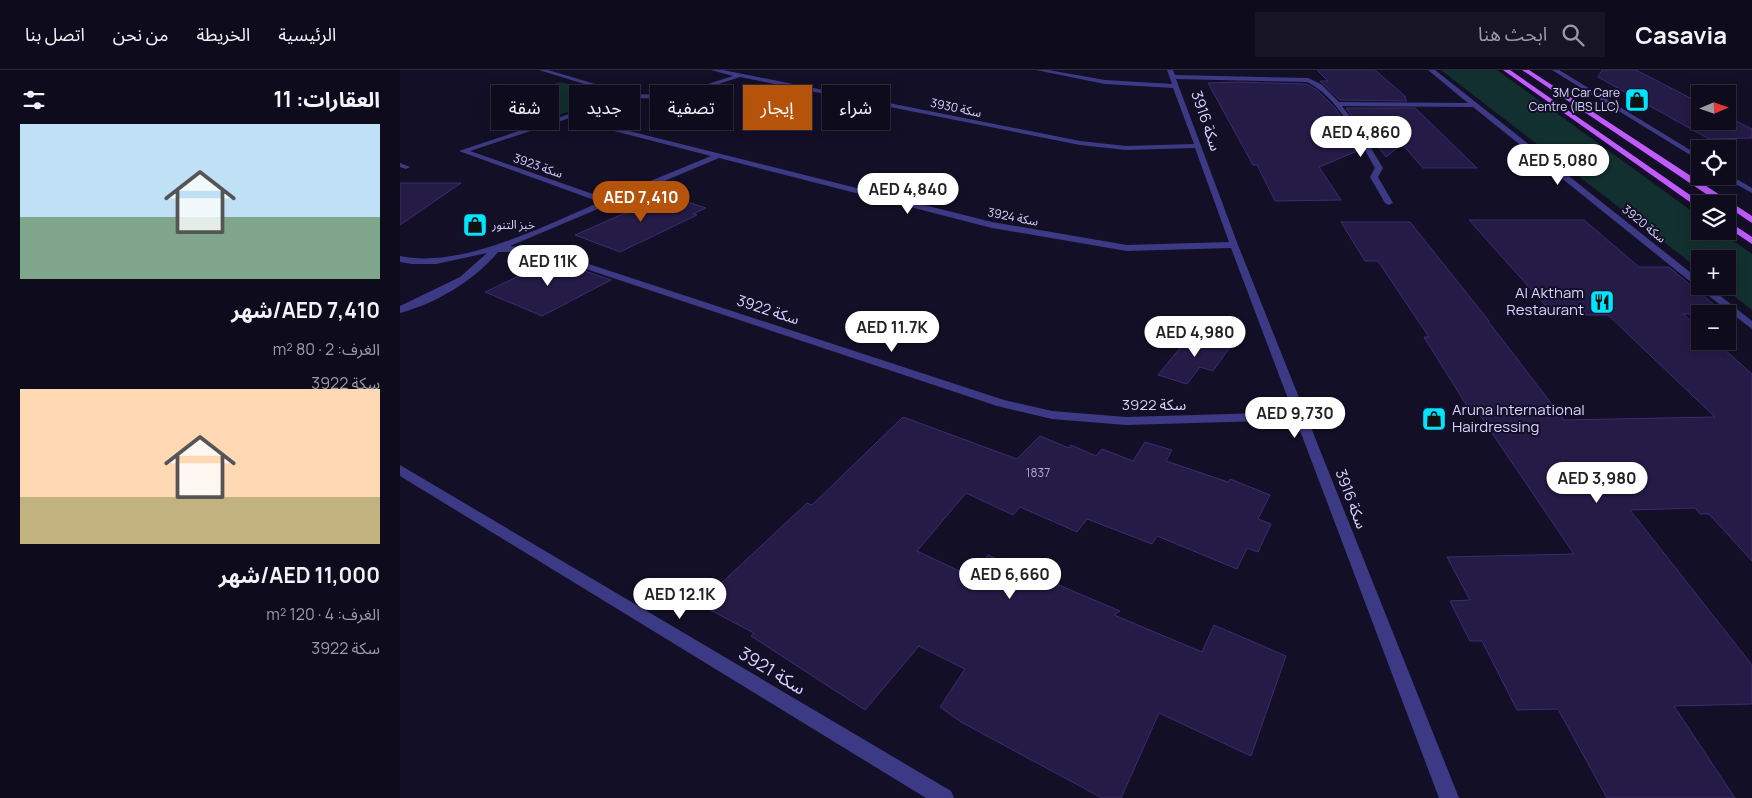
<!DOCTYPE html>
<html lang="ar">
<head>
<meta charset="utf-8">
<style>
	body { margin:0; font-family:Manrope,"Noto Sans Arabic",sans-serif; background:#171425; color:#f1f3f6; direction:rtl; height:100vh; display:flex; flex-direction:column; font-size:19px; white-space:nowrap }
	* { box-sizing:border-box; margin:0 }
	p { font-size:16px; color:#9b9ba3 }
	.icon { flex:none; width:28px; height:28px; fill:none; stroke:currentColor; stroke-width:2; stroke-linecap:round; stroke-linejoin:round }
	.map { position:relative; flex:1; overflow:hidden; direction:ltr }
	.panel { display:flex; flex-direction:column; background:#0e0b1c; width:400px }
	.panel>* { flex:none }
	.top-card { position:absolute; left:15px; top:15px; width:475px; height:45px; direction:rtl; display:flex; gap:10px }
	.needle { width:32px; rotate:88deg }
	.buttons { position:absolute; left:1291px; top:15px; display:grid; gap:10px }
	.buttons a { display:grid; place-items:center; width:45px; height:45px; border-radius:0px; background:#0e0b1c; box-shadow:0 2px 12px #0003,0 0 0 1px #2e2b3b; font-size:25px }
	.price { position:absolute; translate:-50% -42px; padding:0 11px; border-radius:18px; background:#fff; color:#222; font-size:16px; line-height:32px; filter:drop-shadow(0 1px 2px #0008) }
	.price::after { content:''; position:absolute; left:50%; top:30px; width:15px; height:11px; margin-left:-8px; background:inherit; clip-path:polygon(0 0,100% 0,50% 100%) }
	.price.active { background:#b45309; color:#fff }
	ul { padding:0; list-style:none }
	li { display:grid; align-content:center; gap:10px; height:265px; padding:0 20px }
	li span { display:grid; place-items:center; height:155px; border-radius:0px; color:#555 }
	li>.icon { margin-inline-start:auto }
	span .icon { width:90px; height:90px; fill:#fffc; stroke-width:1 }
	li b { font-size:21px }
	h2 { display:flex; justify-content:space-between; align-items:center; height:60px; padding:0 20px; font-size:21px }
	.chip { padding:0 18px; border-radius:0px; background:#0e0b1c; box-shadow:0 2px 12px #0003,0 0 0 1px #2e2b3b; font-size:18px; line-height:45px }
	.chip.active { background:#b45309; color:#fff }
	header { display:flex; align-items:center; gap:30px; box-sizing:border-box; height:70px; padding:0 25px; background:#0e0b1c; border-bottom:1px solid #2e2b3b }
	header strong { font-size:24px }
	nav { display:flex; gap:28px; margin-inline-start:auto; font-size:18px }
	.search { width:350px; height:45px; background:#171425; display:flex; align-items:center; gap:12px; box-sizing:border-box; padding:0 18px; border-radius:0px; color:#9b9ba3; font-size:19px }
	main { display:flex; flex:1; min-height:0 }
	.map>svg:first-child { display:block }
</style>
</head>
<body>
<header>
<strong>Casavia</strong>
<div class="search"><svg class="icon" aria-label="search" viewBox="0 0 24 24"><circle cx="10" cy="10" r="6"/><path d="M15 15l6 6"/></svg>ابحث هنا</div>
<nav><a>الرئيسية</a><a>الخريطة</a><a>من نحن</a><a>اتصل بنا</a></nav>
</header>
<main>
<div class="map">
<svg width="1352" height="728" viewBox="0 0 1352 728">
	<rect width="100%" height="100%" fill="#130f26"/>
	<g fill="#12302f">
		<path d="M1041,0H1097L1300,147V161H1320L1352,184V240L1321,216H1328V189H1300V200Z"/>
		<path d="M161,12L217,26L152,47L96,32Z"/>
	</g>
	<g fill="#241b47" stroke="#3b2d73">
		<path d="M917,0H975L1006,27H1004L1007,31L940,30L920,11H928Z"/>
		<path d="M1202,0H1236L1300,33V51H1328V47L1352,59V68L1309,69L1198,7Z"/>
		<path d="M837,12L906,14L917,20L936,39L962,79L919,97L941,130L875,131L857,95H853L808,13Z"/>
		<path d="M946,38H1015L1077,98H1023L1002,74L986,87L976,74L972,75Z"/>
		<path d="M0,113H61L0,155Z"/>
		<path d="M266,125L306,138L293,144L297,145L220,182L175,165Z"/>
		<path d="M1069,150H1184L1239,197H1269L1325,244H1283L1300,259V271H1315L1352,304V491L1309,444H1300L1295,438L1230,440L1352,595V634L1274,636L1335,728H1207L1158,639L1117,640L1082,571H1070L1050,531L1070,530L1047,487L1174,484L1079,344H1072L1024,267H1029L978,191H965L941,152H1010L1089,251H1088L1164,350L1315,347L1208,245H1154Z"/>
		<path d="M153,190L211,210L142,246L85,222Z"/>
		<path d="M793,262L832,274L813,301L800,297L787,314L758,305Z"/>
		<path d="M503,347L617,389L640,366L669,378L671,375L696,386L702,379L733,391L745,372L772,380L766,391L828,412L830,409L870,425L858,449L871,454L858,482L847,478L837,499L757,466L752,474L687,449L677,462L620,437L613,445L566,423L517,481L572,507L588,485L720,541L714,545L802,582L814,555L886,586L851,686L759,643L721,728H702L561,652L540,637L565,599L519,576L465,640L351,566L354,563L299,534L407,433L412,435Z"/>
	</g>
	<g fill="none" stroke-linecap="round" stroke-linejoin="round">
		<g fill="#3d3a85" fill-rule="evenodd">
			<path d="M139,0H148L229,24L273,25L333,6L311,0H323L680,71L726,76L794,74L773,18L705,14L636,0H648L705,10L772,14L767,0H773L775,5L908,8L921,14L939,32L1068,33L1028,0H1035L1300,210V216H1308L1352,251V259L1297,217L1073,37L942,36L960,60L983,98L978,107L993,133L989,135L985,133L970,107L975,98C959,70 937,26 907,12L776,9L838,175L1059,728H1039L896,350L726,355L652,349L597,336L144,185L121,182H98C75,210 35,234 0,243V236L60,207L87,183L36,194H12L0,192V186C61,199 144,156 200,132L59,81L223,26ZM340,7L680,75L726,80L795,78L829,172L727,175L592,152L189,51L186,53L187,54L311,86L207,129L70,81L230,28L273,29ZM319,88L592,158L727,181L831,178L893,342L726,347L652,341L604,330L149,181L110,176Z"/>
			<path d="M1152,0H1159L1300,86V91Z"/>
			<path d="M0,93L10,97L6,99L0,97Z"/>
			<path d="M1328,104L1352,118V123L1325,108L1324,106H1328Z"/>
			<path d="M0,395L551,721L554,728H526L0,406Z"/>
		</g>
		<g fill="#c25bff" fill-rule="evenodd">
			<path d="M1103,0H1110L1303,134H1300V137H1297Z"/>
			<path d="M1122,0H1129L1352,146V153L1328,137V134H1321Z"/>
			<path d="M1328,151L1352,167V174L1328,158Z"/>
		</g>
	</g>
	<defs>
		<symbol id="shop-square" viewBox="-11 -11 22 22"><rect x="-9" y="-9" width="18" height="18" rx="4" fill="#00e5ff" stroke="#130f26"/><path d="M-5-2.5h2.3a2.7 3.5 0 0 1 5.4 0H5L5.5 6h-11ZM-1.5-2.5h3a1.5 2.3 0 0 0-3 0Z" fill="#111"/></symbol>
		<symbol id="restaurant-square" viewBox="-11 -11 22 22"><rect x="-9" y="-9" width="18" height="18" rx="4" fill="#00e5ff" stroke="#130f26"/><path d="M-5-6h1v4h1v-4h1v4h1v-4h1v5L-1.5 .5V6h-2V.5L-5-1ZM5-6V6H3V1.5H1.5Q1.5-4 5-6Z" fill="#111"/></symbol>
	</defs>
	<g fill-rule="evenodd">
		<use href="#shop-square" x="1223" y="16" width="28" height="28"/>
		<use href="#shop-square" x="61" y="141" width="28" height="28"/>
		<use href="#restaurant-square" x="1188" y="218" width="28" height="28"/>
		<use href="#shop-square" x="1020" y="335" width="28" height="28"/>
	</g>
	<g text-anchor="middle" stroke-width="4" stroke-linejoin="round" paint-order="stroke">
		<g font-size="12" fill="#d9d4ff" stroke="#130f26" text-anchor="end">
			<text x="1220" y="27">3M Car Care<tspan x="1220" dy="14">Centre (IBS LLC)</tspan></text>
			<text x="92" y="159" text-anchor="start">خبز التنور</text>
		</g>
		<g font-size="12" fill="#d9d4ff" stroke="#130f26">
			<text transform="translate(556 38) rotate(12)" y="4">سكة 3930</text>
			<text transform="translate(138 96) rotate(19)" y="4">سكة 3923</text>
			<text transform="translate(613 147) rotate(11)" y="4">سكة 3924</text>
			<text transform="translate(1244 154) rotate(39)" y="4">سكة 3920</text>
		</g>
		<g font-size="12" fill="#aca6d1">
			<text x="638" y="407">1837</text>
		</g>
		<g font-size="15" fill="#d9d4ff" stroke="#130f26">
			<text transform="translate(806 51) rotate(71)" y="5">سكة 3916</text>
			<text transform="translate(368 240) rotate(18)" y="5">سكة 3922</text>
			<text x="754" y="340">سكة 3922</text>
			<text transform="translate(951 429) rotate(69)" y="5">سكة 3916</text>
		</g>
		<g font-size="15" fill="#d9d4ff" stroke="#130f26" text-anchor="end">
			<text x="1184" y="228">Al Aktham<tspan x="1184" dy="17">Restaurant</tspan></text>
			<text x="1052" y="345" text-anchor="start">Aruna International<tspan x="1052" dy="17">Hairdressing</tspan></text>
		</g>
		<g font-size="18" fill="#d9d4ff" stroke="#130f26">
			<text transform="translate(372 601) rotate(31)" y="6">سكة 3921</text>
		</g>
	</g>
</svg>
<div class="buttons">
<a><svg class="needle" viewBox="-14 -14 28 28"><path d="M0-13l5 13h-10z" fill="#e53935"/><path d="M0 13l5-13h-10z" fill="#9b9ba3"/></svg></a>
<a><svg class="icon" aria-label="locate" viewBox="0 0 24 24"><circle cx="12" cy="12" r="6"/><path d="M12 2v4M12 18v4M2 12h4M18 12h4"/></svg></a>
<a><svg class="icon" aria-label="layers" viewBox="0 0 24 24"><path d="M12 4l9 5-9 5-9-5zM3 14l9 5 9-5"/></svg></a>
<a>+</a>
<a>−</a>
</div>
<b class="price" style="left:961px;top:88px">AED 4,860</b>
<b class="price" style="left:1158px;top:116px">AED 5,080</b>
<b class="price" style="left:508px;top:145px">AED 4,840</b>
<b class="price active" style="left:241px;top:153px">AED 7,410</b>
<b class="price" style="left:148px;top:217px">AED 11K</b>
<b class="price" style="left:492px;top:283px">AED 11.7K</b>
<b class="price" style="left:795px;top:288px">AED 4,980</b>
<b class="price" style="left:895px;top:369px">AED 9,730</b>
<b class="price" style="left:1197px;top:434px">AED 3,980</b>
<b class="price" style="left:610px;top:530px">AED 6,660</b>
<b class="price" style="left:280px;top:550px">AED 12.1K</b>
<div class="top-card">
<a class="chip">شراء</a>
<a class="chip active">إيجار</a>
<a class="chip">تصفية</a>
<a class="chip">جديد</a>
<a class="chip">شقة</a>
</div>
</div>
<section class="panel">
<h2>العقارات: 11<svg class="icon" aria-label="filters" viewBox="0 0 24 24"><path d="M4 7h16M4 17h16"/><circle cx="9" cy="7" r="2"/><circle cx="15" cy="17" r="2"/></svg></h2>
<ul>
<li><span style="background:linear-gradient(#bfe0f5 60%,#7fa58c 0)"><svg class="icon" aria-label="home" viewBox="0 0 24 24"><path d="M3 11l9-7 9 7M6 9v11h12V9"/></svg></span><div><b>AED 7,410/شهر</b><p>الغرف: 2 · 80 m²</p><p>سكة 3922</p></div></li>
<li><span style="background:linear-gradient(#ffd9b3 70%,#c2b280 0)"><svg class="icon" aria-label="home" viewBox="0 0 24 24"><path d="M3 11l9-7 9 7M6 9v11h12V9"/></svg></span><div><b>AED 11,000/شهر</b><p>الغرف: 4 · 120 m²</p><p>سكة 3922</p></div></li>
</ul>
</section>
</main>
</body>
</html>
